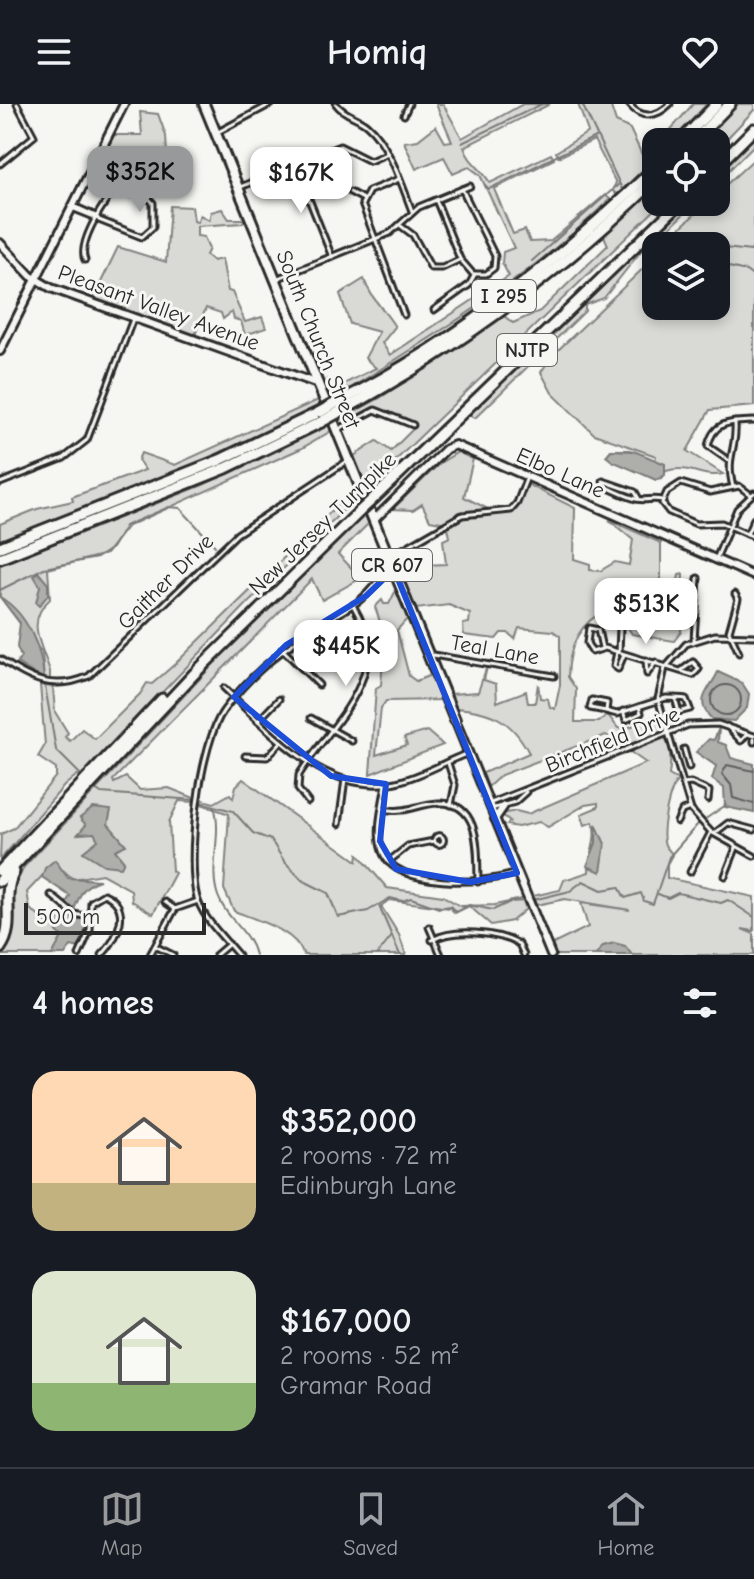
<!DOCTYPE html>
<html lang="en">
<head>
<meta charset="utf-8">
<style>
	body { margin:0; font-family:"Comic Neue",sans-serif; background:#20242c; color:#f1f3f6; height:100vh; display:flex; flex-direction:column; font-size:30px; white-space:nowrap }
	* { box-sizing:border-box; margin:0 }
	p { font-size:26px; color:#9ea1a6 }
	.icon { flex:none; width:44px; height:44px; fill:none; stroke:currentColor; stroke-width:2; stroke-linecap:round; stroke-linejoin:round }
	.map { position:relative; height:851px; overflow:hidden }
	.sheet { display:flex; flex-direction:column; background:#171b24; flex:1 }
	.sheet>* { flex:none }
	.controls { position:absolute; left:642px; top:24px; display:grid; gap:16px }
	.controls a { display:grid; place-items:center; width:88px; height:88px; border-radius:16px; background:#171b24; box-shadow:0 4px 12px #0003; font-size:40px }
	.scale { position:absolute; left:24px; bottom:20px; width:182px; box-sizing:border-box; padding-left:8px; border:4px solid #2b2b2b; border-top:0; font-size:22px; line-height:28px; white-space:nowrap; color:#2b2b2b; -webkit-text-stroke:6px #f6f6f2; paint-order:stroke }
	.price { position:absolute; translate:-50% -68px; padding:0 18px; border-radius:16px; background:#fff; color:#222; font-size:26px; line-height:52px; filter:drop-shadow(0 2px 4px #0008) }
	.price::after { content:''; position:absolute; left:50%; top:48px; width:24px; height:18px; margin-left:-12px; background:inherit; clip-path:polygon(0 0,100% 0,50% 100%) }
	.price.current { background:#98999b; color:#111 }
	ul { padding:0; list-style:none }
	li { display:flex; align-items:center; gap:24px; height:200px; padding:0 32px }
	li span { display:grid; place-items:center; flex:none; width:224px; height:160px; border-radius:24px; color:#555 }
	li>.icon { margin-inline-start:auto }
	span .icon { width:96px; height:96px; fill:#fffc; stroke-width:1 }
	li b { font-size:34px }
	h2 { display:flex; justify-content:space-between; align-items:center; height:96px; padding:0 32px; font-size:34px }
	header { display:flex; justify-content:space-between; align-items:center; height:104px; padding:0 32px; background:#171b24; font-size:36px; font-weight:700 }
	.tab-bar { display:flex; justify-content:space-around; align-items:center; height:112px; border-top:2px solid #363941; background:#171b24; font-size:22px; color:#9ea1a6 }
	.tab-bar a { display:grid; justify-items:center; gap:4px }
	.tab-bar .current { color:#98999b }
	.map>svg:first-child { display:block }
</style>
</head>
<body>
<header><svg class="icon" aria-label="menu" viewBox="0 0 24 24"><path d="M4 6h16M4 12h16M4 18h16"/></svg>Homiq<svg class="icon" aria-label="heart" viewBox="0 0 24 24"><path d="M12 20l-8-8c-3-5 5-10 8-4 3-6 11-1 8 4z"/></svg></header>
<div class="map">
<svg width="754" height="851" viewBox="0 0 754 851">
	<rect width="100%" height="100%" fill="#f6f6f2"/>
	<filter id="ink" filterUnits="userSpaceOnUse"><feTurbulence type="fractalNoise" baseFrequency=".0125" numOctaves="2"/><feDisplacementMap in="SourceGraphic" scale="16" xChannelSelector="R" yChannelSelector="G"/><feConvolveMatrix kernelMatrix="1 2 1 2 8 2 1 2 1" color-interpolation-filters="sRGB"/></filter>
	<g filter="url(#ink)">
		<g fill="#d9d9d5" stroke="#828280" stroke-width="2">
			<path d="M436,0H443L462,34L523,0H550L464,43C469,59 482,64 490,79L551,50L554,55L494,85L513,130L525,126L530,138L551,137L605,91L610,95C533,171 441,228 349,285L326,275L344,280L376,264L365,254L379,228L350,220L340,190L364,175C371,195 384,205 395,223L382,239L390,251L509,172L502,159L503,148L514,144L480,71L469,63L453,70L444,53L416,65L404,38L418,36L436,22L445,38L452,37Z"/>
			<path d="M578,0H610L616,18L630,25L643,53L656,41V53L617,91L612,86L616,79L594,36L559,53L556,48L588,28Z"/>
			<path d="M693,0H707L671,38H660Z"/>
			<path d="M738,0H754V6L716,46V38H702Z"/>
			<path d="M140,8L158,10L166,32L168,68L95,70L114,31H142Z"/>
			<path d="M754,34V41L716,79V72Z"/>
			<path d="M754,55V302L710,306L687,347L723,370C703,375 690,360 666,367L662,375L656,376L606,352L611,346H630L655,358L656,352L594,330L552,289L541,268L553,251L656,152V202H716V142H667L673,136L670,133L708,98H716V90Z"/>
			<path d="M656,84V98H663L367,384L354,352L377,337L391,347L416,322L405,314L373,303L341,321L339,316L380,294L504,212L513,219L540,207L608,141L604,132Z"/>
			<path d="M690,98H696L664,129L645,142L604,194L585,201V207L475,314L469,311Z"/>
			<path d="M170,102L192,103L194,117L197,118L200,111L209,116L211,108L222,105L229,115H244L243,119L197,122V132L204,133L209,145L206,151L213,157L222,155L228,187L232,188L245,218L262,213L266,224L245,231L241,217L234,215L232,208L223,215L221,209L206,204L193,236L91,199L118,143L166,158Z"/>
			<path d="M318,296L320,301L202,357L0,437V420L37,405L73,397L72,393L145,366L138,356L141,349L175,361Z"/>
			<path d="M329,321L331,327L302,344L128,422L106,450L48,465L50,495C25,517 41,540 50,567V575L44,576L42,549L0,493V461L203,381Z"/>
			<path d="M458,348L473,355L464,393L490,406L515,403L525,379L575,404L574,455L590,460V466L600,467L615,458L629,461L633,436L609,416L661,439V508L672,506L679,471L683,470L681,528L674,537L632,530L619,510L609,504C579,519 569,540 568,573L576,585L575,618H599L608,611L618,624L625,625L653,613C669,632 673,648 669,671L678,676C669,686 660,728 665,741C667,745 671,747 672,751L667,760V774L754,793V827L742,825L754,830V851H551L547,843L588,823L581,799L630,806L565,795L536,801L533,792L560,786L564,776L589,768C589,750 598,735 593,718L585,721L581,710L598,703V699L585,701L548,723L539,718L518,723L507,721L510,717L501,710L516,707L528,710L646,659L606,631L501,671L488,683L483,669L529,649C512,616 492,607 456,604L451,590L478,588L488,559L484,576L496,580L497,598L526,587L528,599H535L538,580L540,594L548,595L550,603L555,605L560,581V532L553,527L519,524L515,535L508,529H501L496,535L464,531L463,520L469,519L470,510L449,501L416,505L403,474L424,461L446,460L443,436L450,433L447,419L430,416L422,400L413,406L393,405L440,359Z"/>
			<path d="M355,384L358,392L247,500L82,672L77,671L64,682L0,756L1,730L14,724L56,672V665L38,653L45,641L40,581L53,583L55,608L68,629L65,633L70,637L82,625L95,635L140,590L147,579L152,580L175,560Z"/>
			<path d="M365,410L369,419L338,450L361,474L322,496L312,475L113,676L114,679L126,673L140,686L169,684L194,694V698L179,697L169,718L172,767L175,769L153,810L132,797L131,786L102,770L73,775L63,766L44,770L27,788L30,805L58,828L62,836L52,851H0L9,836L11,790L24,763L221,552Z"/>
			<path d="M396,486L408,514L397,526L409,572L416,577L431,571L441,596L386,597L381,604L376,651L407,641L404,634L427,627L443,641L370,670L376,584L381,581C383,552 386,530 375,503L382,496L384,500H389Z"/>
			<path d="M243,675L357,757L358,750L387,784L443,792L460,802L495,801L522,795L526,805L512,817L491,821L469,802L455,809L450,804L389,796L381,802L399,831L406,851H304C295,826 257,816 234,807L224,785L229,710L199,699L200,695L214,699L230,690L233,694L236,682Z"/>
		</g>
		<g fill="#aeaeab" stroke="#7a7a78" stroke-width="2">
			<path d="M611,346L634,347L665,360V371L656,376L612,357L606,352Z"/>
			<path d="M38,468L48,480V491L39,502L36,499L40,482L34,472Z"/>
			<path d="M0,493C28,510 42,545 44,576L17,559L21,553L17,543L20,519Z"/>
			<path d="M718,568L742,579L749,590L747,604L734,617L712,615C692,596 711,585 718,568Z"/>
			<path d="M719,624L718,638L726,641L731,654L754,660V709L725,703L724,684L712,675L716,662L696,648L709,635L714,636Z"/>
			<path d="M93,704L111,706L108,720L126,741L115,746L124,757L121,763L104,761L83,748L98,736L94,729L78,730L86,721L80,714Z"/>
			<path d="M596,720L605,740L601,768L587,762L596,739Z"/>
			<path d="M55,756L68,774L100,776C83,781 80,790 74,806L66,799L70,792L42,773L45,764Z"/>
			<path d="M64,805L76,814L88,816L80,844L71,842L65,851H52L62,833L51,820Z"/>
			<path d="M614,839L625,842L632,851H596L603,842Z"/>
		</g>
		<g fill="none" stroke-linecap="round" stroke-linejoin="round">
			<g stroke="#5f5f5e" stroke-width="2">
				<circle cx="726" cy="596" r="15"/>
				<path d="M754,667L727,661L722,670L731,681L733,694L754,700"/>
			</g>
			<g stroke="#7a7a78" stroke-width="2">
				<path d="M582,0L623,87"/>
				<path d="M462,39L542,0"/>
				<path d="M485,81L489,85L597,32"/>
				<path d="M660,128L680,139L751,147L754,141"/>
				<path d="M532,157L619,80"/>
				<path d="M716,160L746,167L754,173"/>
				<path d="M0,486L44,464L97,454L112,444L125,422L169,403L180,404L215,442"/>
				<path d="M45,582L56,646L82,672"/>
				<path d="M94,684L101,689L195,696"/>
				<path d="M200,698L233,707L253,729L271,736L284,757L302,776L328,789L338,813L368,807L390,794L402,797L411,794L439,804L450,802L456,808L469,801L493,806L510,798L526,797"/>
				<path d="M214,702C223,730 208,764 218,792C226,815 249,826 255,851"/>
				<path d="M658,790L668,794L678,789L721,799L728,796L754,813"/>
				<path d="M533,796L570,787L583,777L602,786L619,783L625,794L641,789L644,797L653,800L669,753L698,720L726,701"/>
				<path d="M379,802L400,851"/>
				<path d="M377,851L392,832"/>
			</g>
			<defs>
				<g id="street">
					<path d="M336,0C345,12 357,12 367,21C389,40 402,81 412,107"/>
					<path d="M629,0C641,16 657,13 670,0"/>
					<path d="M404,11L409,0"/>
					<path d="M218,28L271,0"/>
					<path d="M0,60L34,32L17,0"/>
					<path d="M295,60L332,153"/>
					<path d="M399,75L369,87L362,100L404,211"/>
					<path d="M238,84L340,42L370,57L386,50"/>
					<path d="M350,88L363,95"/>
					<path d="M436,96L460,155L473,170H486L494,164L495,152L462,85"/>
					<path d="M74,102L96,112L99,116L142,133L153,123V99L143,88L110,92C100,105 78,140 85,156"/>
					<path d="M72,104L97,114"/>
					<path d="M401,122L413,131L431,164H442L459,156"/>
					<path d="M276,175L390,129L419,103L470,82"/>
					<path d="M434,206L469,181L475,170"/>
					<path d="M337,326L375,306L413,321"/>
					<path d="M728,356L708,342C714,316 731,318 754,317"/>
					<path d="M0,379L64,354L87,336L133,215"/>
					<path d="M733,383C725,351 737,348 735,318"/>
					<path d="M751,391L739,382L710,388L681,379L667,388L662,399L669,408L696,420L722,419L754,433"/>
					<path d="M639,395L635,388L603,377L604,382C614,386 625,392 636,395C645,397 653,394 662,396"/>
					<path d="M747,430L754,415"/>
					<path d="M389,453L462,411L511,406L517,399L527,373"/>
					<path d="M716,455L737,405L754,389"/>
					<path d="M735,490L738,495L729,527L739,549"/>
					<path d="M754,532L715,531L686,540L665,564L658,595L691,706L711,728L754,752"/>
					<path d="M694,536L698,474"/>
					<path d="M602,544L598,526L589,524L587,539L592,548L605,544L693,571L699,565L693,558L682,566"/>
					<path d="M282,545L319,581"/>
					<path d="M617,548L614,562L618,565L624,551"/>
					<path d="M619,548L620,524"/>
					<path d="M433,551L554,572"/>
					<path d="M335,552L365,556"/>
					<path d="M0,555C29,575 53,588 89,572L237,430L346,358"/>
					<path d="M646,556L647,570L656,558"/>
					<path d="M224,584C269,626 322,690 391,679C416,675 442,659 466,650"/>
					<path d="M592,596L607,599L606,607L590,604Z"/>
					<path d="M606,607L617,610L666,594C673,594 680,594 686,595L690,605L679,608L675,594"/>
					<path d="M623,607L626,616L641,609L639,603"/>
					<path d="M311,614L352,637"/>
					<path d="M258,617L279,595"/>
					<path d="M727,622L741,637L747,630"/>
					<path d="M754,635V638"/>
					<path d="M684,645L689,663"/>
					<path d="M245,652L267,653L282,637"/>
					<path d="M448,659L455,681L451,701"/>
					<path d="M386,680C383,700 375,728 382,747C395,786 486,780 517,769"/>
					<path d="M683,680L691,679L709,687L708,696"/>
					<path d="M308,698L298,685L299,671C332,617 396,571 353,501"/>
					<path d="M491,699L688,621L718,620L754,632"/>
					<path d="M383,705C407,710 417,700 438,699C482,697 477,749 478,778"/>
					<path d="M491,705L515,698L526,688"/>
					<path d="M677,718L682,707L690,704"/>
					<path d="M339,720L345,675"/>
					<path d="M715,729L728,719L754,726"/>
					<circle cx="439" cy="736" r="4.5"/>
					<path d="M388,758L408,742L434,737"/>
					<path d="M690,768L711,728"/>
					<path d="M725,772L736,744"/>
					<path d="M51,791L74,810L90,813"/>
					<path d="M165,798L175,805"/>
					<path d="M175,805L198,797"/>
					<path d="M429,823L441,851"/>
					<path d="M432,836C454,824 497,828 519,840L524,851"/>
					<path d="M155,842L173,851"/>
					<path d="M79,851L90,826L91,798L104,790C134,803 117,835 102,851"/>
					<path d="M150,851L175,805"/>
					<path d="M216,851L229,840"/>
					<path d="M238,851C224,834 206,818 198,797C185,759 200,638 224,606C261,555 305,531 356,499C370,490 377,474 391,466"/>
				</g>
				<g id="secondary">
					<path d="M0,139L31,172L51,184L318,280"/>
					<path d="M0,247L124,0"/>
					<path d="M374,416L446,345L455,341L754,472"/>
					<path d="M455,616L551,851"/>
					<path d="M495,715L504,702"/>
				</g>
				<path id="primary" d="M204,0L455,616"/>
				<g id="highway">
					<path d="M680,38L717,0"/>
					<path d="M693,38L730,0"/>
					<path d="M716,63L754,25"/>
					<path d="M336,299C454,241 562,154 656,63"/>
					<path d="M339,308C455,246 562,167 656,75"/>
					<path d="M374,394L681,98"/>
					<path d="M0,443L220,356L320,308"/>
					<path d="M0,454L226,364L321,318"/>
					<path d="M0,767L162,595"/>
					<path d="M0,777L195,569L360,407"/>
					<path d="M0,844C17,821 0,792 14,768"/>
				</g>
			</defs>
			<use href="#street" stroke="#2b2b2b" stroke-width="9"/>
			<use href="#secondary" stroke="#2b2b2b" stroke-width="12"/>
			<use href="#primary" stroke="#2b2b2b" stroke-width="14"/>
			<use href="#highway" stroke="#2b2b2b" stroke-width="15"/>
			<use href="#street" stroke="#f6f6f2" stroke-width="3"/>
			<use href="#secondary" stroke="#f6f6f2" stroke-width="6"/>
			<use href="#primary" stroke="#f6f6f2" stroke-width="8"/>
			<use href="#highway" stroke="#f6f6f2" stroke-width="9"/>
			<defs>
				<g id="highway-bridge">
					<path d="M320,308L336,299"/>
					<path d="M321,318L339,308"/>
					<path d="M360,407L374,394"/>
				</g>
			</defs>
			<use href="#highway-bridge" stroke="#2b2b2b" stroke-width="15" stroke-linecap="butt"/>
			<use href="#highway-bridge" stroke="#f6f6f2" stroke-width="9"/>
		</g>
	</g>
	<path fill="none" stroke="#1d4ed8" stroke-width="6" stroke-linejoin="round" d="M394,465L517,769L470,778L396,765L380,737L386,680L331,672L234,593L286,541L366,492Z"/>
	<g text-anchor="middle" stroke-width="6" stroke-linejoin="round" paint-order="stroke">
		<g fill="#f6f6f2" stroke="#686867" stroke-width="2">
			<rect x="472" y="176" width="64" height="32" rx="6"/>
			<rect x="497" y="230" width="60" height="32" rx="6"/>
			<rect x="352" y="445" width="80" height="32" rx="6"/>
		</g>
		<g font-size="20" font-weight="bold" fill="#2b2b2b">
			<text x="504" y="199">I 295</text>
			<text x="527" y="253">NJTP</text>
			<text x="392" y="468">CR 607</text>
		</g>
		<g font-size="22" fill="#2b2b2b" stroke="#f6f6f2">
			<text transform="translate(159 203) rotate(20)" y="8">Pleasant Valley Avenue</text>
			<text transform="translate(319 235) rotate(68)" y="8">South Church Street</text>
			<text transform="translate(561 368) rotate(24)" y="8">Elbo Lane</text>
			<text transform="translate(322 419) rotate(-44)" y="8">New Jersey Turnpike</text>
			<text transform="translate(165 477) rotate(-45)" y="8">Gaither Drive</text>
			<text transform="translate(495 545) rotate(10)" y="8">Teal Lane</text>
			<text transform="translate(612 635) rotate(-22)" y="8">Birchfield Drive</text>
		</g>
	</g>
</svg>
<div class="controls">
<a><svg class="icon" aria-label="locate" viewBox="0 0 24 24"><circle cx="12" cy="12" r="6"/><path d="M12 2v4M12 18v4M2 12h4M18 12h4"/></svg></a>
<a><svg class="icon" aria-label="layers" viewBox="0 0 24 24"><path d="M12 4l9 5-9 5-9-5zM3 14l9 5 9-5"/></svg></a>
</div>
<div class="scale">500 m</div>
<b class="price current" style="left:140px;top:110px">$352K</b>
<b class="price" style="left:301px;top:111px">$167K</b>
<b class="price" style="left:646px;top:542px">$513K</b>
<b class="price" style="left:346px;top:584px">$445K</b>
</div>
<section class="sheet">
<h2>4 homes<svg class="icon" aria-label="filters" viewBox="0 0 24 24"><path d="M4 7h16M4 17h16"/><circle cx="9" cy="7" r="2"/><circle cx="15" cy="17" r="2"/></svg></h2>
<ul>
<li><span style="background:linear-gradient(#ffd9b3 70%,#c2b280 0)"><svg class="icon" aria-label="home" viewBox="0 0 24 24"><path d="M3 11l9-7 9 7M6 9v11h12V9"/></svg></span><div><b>$352,000</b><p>2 rooms · 72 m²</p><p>Edinburgh Lane</p></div></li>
<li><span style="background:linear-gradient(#dfe7d0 70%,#8fb573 0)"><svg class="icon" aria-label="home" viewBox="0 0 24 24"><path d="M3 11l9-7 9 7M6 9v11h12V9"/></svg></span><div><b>$167,000</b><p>2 rooms · 52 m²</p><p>Gramar Road</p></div></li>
</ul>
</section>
<nav class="tab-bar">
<a class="current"><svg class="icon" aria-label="map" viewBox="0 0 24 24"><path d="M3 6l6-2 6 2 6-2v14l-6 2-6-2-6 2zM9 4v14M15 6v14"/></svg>Map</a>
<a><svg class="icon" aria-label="saved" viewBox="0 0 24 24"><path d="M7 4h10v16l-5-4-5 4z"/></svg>Saved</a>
<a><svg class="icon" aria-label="home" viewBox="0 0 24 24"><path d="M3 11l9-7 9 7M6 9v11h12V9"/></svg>Home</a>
</nav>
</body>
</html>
